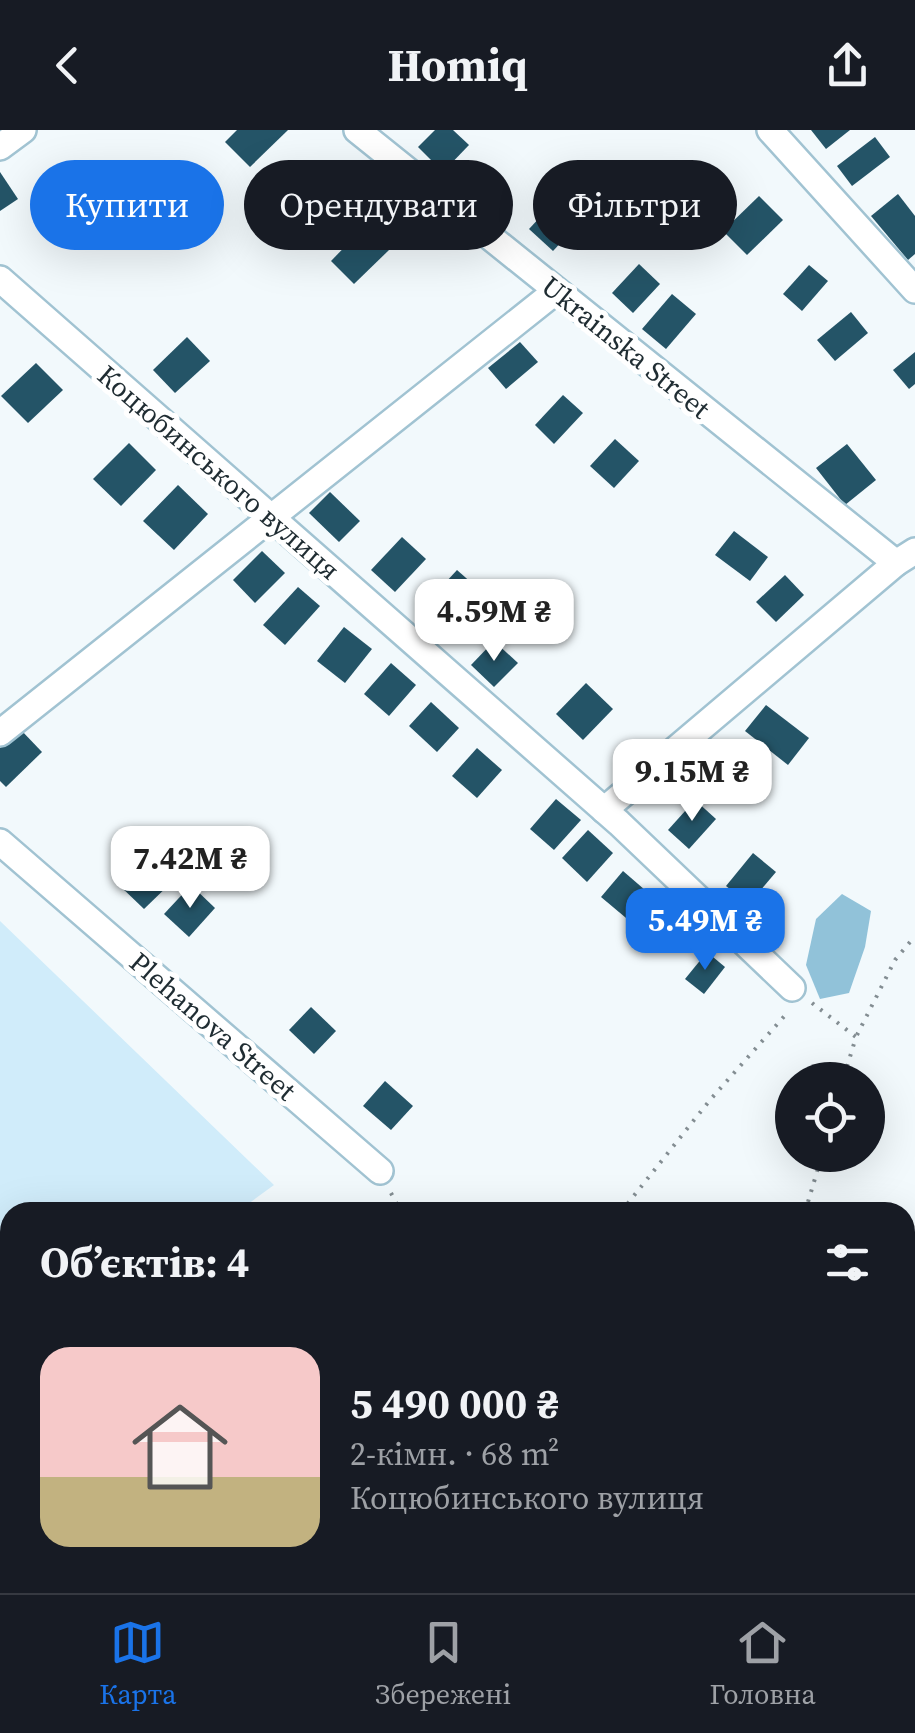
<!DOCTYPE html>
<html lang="uk">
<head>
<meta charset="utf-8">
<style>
	body { margin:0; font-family:"Source Serif 4",serif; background:#242831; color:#f1f3f6; height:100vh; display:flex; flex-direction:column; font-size:38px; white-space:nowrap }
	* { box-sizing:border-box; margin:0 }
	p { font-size:32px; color:#9ea1a6 }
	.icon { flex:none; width:55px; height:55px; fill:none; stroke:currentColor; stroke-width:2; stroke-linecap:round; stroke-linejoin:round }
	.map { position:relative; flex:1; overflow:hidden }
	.details { position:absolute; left:0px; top:1072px; width:915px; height:392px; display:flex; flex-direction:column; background:#171b24; border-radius:30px 30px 0 0; box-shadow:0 10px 40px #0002 }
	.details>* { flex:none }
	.hud { position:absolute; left:30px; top:30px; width:855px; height:90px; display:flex; gap:20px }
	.tools { position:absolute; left:775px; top:932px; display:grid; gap:20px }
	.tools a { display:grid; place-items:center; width:110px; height:110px; border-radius:50%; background:#171b24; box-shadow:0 10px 40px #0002; font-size:50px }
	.price { position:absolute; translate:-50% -85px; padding:0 22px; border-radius:20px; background:#fff; color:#222; font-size:32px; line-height:65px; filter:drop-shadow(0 2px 5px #0008) }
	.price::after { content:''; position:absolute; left:50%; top:60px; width:30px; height:22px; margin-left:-15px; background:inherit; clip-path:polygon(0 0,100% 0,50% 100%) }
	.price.selected { background:#1a73e8; color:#fff }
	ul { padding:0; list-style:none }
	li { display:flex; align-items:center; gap:30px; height:250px; padding:0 40px }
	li+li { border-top:2px solid #363941 }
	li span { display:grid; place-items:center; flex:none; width:280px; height:200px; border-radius:30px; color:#555 }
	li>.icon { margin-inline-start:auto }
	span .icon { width:120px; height:120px; fill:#fffc; stroke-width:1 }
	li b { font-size:42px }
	h2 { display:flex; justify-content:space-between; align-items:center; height:120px; padding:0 40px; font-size:42px }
	.tag { padding:0 35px; border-radius:45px; background:#171b24; box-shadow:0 10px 40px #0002; font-size:35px; line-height:90px }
	.tag.selected { background:#1a73e8; color:#fff }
	header { display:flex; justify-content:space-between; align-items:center; height:130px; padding:0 40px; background:#171b24; font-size:45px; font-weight:700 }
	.menu { display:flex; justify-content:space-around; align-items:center; height:140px; border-top:2px solid #363941; background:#171b24; font-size:28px; color:#9ea1a6 }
	.menu a { display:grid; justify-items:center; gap:5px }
	.menu .selected { color:#1a73e8 }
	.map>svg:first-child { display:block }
</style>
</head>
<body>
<header><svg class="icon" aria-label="back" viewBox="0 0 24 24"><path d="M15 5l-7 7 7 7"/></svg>Homiq<svg class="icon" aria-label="share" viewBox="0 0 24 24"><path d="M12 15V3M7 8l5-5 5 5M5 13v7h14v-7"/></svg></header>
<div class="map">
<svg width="915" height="1463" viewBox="0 0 915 1463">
	<rect width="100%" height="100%" fill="#f2f9fc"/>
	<path fill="#d0ecfa" d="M0,791L274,1055L237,1082H10V1231L0,1236Z"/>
	<g fill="#91c2d9">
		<path d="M842,764L871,781L865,817L849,863L820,869L806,835L816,789Z"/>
		<path d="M254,1455H406L409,1463H234Z"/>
	</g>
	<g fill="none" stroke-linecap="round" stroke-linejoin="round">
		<g stroke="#91c2d9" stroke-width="8">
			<path d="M0,1423L10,1419"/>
			<path d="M631,1455L638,1463"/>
		</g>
	</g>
	<g fill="#245467">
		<path d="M237,0H288L250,37L225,12Z"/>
		<path d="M435,0H453L469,15L443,42L418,17Z"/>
		<path d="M811,0H850L826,19Z"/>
		<path d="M875,7L890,27L852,56L837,36Z"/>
		<path d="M340,34L366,62L320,106L294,78Z"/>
		<path d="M0,42L18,69L0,81Z"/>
		<path d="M898,64L915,86V124L908,130L871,86Z"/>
		<path d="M759,66L783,90L747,125L723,101Z"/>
		<path d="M556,70L580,92L553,121L529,99Z"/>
		<path d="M365,96L389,120L354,154L331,131Z"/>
		<path d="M639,134L660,154L633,183L612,163Z"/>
		<path d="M809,135L828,151L802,181L783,164Z"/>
		<path d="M672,164L696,184L666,219L642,199Z"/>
		<path d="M851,182L868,203L835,231L817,210Z"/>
		<path d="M187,207L210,231L175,263L153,240Z"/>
		<path d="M520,212L538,232L506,259L488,238Z"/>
		<path d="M915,222V254L909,259L893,240Z"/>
		<path d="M36,233L63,260L28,293L1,266Z"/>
		<path d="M563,265L583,283L554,314L535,295Z"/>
		<path d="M615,309L639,331L614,358L590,336Z"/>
		<path d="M129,313L156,340L121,376L93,349Z"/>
		<path d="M847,314L876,350L845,375L816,338Z"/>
		<path d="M178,355L208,384L174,420L143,391Z"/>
		<path d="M330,362L360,391L339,412L309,383Z"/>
		<path d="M734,401L768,427L750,451L715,425Z"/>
		<path d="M402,407L426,429L395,462L371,440Z"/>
		<path d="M262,421L285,443L255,473L233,450Z"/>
		<path d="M457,440L491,470L456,508L422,478Z"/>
		<path d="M785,445L804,465L776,492L756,472Z"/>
		<path d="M298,457L320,476L285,515L263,495Z"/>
		<path d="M344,497L372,519L345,553L317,531Z"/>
		<path d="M494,511L518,533L494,557L471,535Z"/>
		<path d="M391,533L416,555L389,586L364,564Z"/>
		<path d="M586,553L613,579L583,610L556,584Z"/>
		<path d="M431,572L459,598L437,622L409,596Z"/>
		<path d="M766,575L809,608L788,635L745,601Z"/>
		<path d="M20,599L42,622L6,657L0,651V618Z"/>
		<path d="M477,618L502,640L477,668L452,646Z"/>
		<path d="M556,669L581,690L554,720L530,699Z"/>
		<path d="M695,670L716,689L689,719L668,700Z"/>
		<path d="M588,700L613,723L587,752L562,728Z"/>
		<path d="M753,723L776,742L749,774L726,756Z"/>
		<path d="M150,725L175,749L144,779L119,755Z"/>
		<path d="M623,741L660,773L638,798L601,767Z"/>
		<path d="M191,755L215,778L189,807L164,784Z"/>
		<path d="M707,822L725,837L704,864L685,849Z"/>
		<path d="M311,877L336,901L314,924L289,900Z"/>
		<path d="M385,951L413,976L391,1000L363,976Z"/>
	</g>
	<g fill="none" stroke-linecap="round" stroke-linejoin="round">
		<defs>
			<g id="street">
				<path d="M357,0L896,433"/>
				<path d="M770,0L915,160"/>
				<path d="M0,17L23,0"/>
				<path d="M0,149L619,693L792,858"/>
				<path d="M0,603L556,161"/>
				<path d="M604,680L896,433L915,421"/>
				<path d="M0,712L380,1041"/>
			</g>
		</defs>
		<use href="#street" stroke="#a1c3d2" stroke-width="30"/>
		<g stroke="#838d92" stroke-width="4" stroke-dasharray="2.5 8" stroke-linecap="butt">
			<path d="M812,873L856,907L843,950"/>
			<path d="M857,905L895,830L915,806"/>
			<path d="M391,1063L401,1082"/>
			<path d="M621,1082L710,970L788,882"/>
			<path d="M811,1082L808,1072L822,1025"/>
			<path d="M0,1259L10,1254"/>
			<path d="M770,1455L780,1463"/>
			<path d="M847,1463V1455"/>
		</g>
		<use href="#street" stroke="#fff" stroke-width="25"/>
	</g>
	<g text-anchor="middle" stroke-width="10" stroke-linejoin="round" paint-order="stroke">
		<g font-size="28" fill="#1f2c32" stroke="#fff">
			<text transform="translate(626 217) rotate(39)" y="10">Ukrainska Street</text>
			<text transform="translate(219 342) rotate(41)" y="10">Коцюбинського вулиця</text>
			<text transform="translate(213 896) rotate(41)" y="10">Plehanova Street</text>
		</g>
	</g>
</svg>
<div class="tools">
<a><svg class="icon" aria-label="locate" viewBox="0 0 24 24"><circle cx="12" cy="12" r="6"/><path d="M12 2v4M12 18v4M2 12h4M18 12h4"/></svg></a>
</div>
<b class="price" style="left:494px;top:534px">4.59M ₴</b>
<b class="price" style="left:692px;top:694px">9.15M ₴</b>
<b class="price" style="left:190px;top:781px">7.42M ₴</b>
<b class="price selected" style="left:705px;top:843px">5.49M ₴</b>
<div class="hud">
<a class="tag selected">Купити</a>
<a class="tag">Орендувати</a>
<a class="tag">Фільтри</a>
</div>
<section class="details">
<h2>Об’єктів: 4<svg class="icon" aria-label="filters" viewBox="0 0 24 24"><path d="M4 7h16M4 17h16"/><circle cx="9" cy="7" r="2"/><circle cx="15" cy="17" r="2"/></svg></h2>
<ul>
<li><span style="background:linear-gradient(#f6c9c9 65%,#c2b280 0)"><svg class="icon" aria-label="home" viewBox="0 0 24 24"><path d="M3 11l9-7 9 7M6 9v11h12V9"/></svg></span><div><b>5 490 000 ₴</b><p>2-кімн. · 68 m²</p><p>Коцюбинського вулиця</p></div></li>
</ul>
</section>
</div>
<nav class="menu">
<a class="selected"><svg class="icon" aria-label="map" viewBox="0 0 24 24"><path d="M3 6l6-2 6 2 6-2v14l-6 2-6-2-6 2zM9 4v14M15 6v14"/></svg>Карта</a>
<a><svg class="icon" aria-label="saved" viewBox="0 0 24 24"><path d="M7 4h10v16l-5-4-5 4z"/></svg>Збережені</a>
<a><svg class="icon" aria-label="home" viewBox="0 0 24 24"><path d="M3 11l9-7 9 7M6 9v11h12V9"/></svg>Головна</a>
</nav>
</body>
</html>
